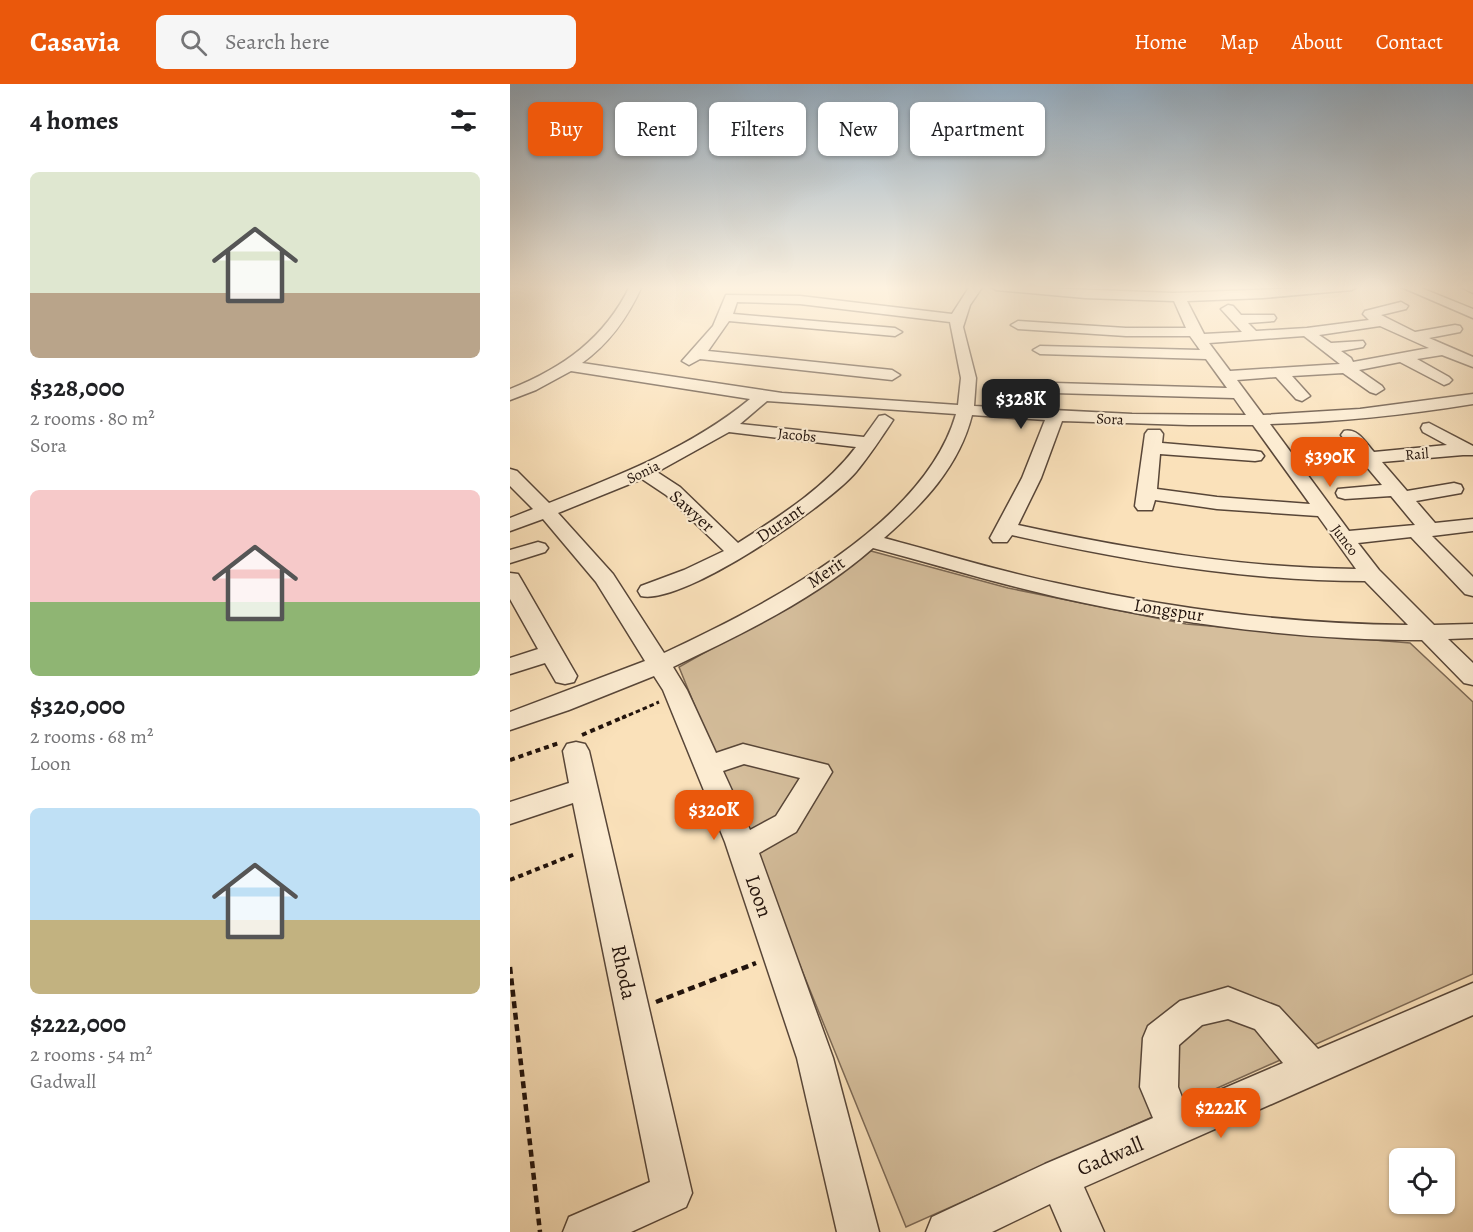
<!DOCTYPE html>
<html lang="en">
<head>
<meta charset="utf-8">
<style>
	body { margin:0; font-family:Alegreya,serif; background:#f6f6f6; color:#202124; height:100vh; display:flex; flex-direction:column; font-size:22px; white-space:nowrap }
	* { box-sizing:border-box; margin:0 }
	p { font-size:20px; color:#757577 }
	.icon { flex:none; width:33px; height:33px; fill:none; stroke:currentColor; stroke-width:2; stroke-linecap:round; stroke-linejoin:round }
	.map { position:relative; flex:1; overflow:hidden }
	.panel { display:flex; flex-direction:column; background:#fff; width:510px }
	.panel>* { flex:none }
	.guide { position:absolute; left:18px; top:18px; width:570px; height:54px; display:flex; gap:12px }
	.tools { position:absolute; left:879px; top:1064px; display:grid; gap:12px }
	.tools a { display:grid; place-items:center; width:66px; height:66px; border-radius:9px; background:#fff; box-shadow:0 2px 4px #0004; font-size:30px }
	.price { position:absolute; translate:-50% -51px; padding:0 14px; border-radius:12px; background:#ea580c; color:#fff; font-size:20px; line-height:39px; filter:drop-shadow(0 2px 3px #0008) }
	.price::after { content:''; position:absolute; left:50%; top:36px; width:18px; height:14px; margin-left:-9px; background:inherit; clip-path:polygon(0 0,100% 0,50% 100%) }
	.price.current { background:#222; color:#fff }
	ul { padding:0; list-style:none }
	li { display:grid; align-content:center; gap:12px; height:318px; padding:0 30px }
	li span { display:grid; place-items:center; height:186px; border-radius:9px; color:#555 }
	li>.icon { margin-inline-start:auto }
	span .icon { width:108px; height:108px; fill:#fffc; stroke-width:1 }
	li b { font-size:26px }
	h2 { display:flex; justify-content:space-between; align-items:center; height:72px; padding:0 30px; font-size:26px }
	.pill { padding:0 21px; border-radius:9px; background:#fff; box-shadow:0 2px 4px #0004; font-size:21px; line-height:54px }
	.pill.current { background:#ea580c; color:#fff }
	header { display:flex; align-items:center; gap:36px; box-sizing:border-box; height:84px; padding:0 30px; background:#ea580c; color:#fff }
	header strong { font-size:28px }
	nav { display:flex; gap:33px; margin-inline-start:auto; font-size:21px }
	.search { width:420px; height:54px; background:#f6f6f6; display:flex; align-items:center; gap:15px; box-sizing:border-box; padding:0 21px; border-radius:9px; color:#757577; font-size:22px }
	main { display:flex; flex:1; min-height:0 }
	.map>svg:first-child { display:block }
</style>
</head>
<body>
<header>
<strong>Casavia</strong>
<div class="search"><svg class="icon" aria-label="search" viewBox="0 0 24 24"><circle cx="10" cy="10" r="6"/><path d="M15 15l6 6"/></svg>Search here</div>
<nav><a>Home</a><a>Map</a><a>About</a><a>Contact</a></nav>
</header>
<main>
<section class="panel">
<h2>4 homes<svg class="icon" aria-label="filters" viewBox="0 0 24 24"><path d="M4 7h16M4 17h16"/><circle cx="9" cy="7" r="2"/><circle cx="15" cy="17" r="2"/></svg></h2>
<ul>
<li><span style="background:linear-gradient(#dfe7d0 65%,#b9a48a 0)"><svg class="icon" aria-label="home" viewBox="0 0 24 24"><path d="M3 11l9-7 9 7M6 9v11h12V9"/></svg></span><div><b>$328,000</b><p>2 rooms · 80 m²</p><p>Sora</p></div></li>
<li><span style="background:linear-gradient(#f6c9c9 60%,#8fb573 0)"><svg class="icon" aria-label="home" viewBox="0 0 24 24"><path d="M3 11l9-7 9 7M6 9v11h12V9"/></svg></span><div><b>$320,000</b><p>2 rooms · 68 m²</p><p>Loon</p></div></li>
<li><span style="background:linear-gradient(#bfe0f5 60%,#c2b280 0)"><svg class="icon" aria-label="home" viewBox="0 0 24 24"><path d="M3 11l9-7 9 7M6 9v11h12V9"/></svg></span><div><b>$222,000</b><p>2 rooms · 54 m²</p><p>Gadwall</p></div></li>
</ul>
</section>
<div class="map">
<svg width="963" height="1148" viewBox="0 0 963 1148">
	<rect width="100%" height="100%" fill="#fae1ba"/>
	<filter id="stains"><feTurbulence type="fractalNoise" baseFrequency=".00333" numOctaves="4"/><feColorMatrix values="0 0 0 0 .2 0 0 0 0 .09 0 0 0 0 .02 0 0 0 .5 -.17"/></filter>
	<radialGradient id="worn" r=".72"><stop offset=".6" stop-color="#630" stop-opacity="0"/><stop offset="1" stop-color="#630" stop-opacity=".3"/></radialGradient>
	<path fill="#d5be9c" stroke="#7c6854" stroke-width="1.5" d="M361,467L498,504L676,540L900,559L963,618V890L396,1143L169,583L289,515Z"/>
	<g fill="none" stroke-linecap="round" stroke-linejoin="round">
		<defs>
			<g id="minor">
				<path d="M120,202H132C118,233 100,259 72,279L272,309L448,321L451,294L440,238L290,220L227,218L223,230L385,244L392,248L385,252L219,237L198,267L382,286L390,291L382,296L190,275L179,281L172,277L203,242L216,211L290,212L442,230L460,202H473L460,221L453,243L466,294L464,322L622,330L736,331L724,314L544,309L536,304L544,299L717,304L696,275L530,270L523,266L530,262L690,266L680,252H616L508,245L501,241L508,237L616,244H676L664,217L575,214L486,206L480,202L664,209L848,202L842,206L753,214L677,217L694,250L732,248L711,225L718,221L723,222L731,231H764L766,234L764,237L738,239L746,247L797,244L859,236L853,230L855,227L891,218L898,222L896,225L871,231L905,248L945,241L950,242L952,245L950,248L919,254L963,273V283L932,271L907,275L939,293L942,296L939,299L934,301L890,278L849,286L872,302L874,305L866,310L860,308L833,289L782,292L800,312L792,317L786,315L766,293L727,296L753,331L850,325L963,310V320C895,331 828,338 760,340L839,447L905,441L881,412L835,415L828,413L826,409L828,405L872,401L845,369L803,371L797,370L794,366L797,362L837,359L831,351L834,347C848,344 855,358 864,368L937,361L913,348L911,344L913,340L919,339L963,362V371H953L872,378L897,407L944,399L951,401L953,405L951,409L906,417L925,439L963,435V447L922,452L963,493V512L955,510L901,453L848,459L869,486L924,541L963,540V554L938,555L963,579V601L954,599L912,556C789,556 667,540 547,513C485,499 424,480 363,464C305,515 232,550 163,583L177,606L206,669L233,660L318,681L322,688L286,748L249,769L323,974L369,1148H327L287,974L215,758L153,606L144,592L59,626L0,646V628L135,577L86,498L33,435L0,447V434L23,425L0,402V385L7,387L39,419C110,391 180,364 240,315L61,287L26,306L0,316V305C53,284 95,254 120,202ZM870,242L919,264L843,278L841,274L831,267L853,263L855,260L853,257L821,259L809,251ZM794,252L830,280L720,287L699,259ZM257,317L446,330C414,442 252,523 154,569L103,490L48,429L132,395L156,411L214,467L174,486L131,502L128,507L131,512C173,522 318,421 346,388C360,371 371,354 383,336L375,331L369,332L354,353L230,340ZM462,331L535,336L512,394L480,454L483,458H497L502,451C619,477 735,497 855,497L898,541C779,540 662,525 546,499C488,487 431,469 374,454C413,420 449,383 462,331ZM552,337L679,341H743L800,420L707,413L647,405L650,370L745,377L751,376L754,372L751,368L745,367L652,359L653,350L650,346H638L635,350L625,422L628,426H642L645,416L707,425L808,432L846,485C731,484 619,465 508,441L531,394ZM219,348L346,363C316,403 270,432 228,459L170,403L147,388ZM234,680L290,694L266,732L240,746L213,687Z"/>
				<path d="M889,202H906L963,225V234Z"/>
				<path d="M949,202H963V209Z"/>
				<path d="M28,458L35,460L38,464L35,468L0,479V466Z"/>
				<path d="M0,489L8,490L11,495L67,592L64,598L55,600L46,598L35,579L0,590V574L28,565L0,515Z"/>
				<path d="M66,658L75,660L79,667L182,1109L176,1123L121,1148H53L59,1133L140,1098L63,719L0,740V718L59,699L53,667L57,660Z"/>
				<path d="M963,899V931L574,1103L594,1148H552L540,1120L482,1148H416L422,1133L535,1080L643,1034L630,1003L633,954L638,942L670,917L718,903L769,923L808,965ZM718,935L745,945L773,979L675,1021L668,1003L669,961L692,941Z"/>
			</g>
		</defs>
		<use href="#minor" stroke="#584638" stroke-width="3"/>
		<path stroke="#22130c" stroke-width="3" stroke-dasharray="4.5 3" stroke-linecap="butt" d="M112,634L149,618"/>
		<g stroke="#22130c" stroke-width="4" stroke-dasharray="5 4" stroke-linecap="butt">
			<path d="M72,651L116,632"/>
			<path d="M0,676L49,659"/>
			<path d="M0,796L65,770"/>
		</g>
		<g stroke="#22130c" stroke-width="4.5" stroke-dasharray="7 4.5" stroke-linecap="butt">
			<path d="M0,883L30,1148"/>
			<path d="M146,918L246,879"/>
		</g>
		<use href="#minor" fill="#fcecd2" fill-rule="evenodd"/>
	</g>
	<linearGradient id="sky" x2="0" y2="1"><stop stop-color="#92aabe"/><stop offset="0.56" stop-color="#fdf2e0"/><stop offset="1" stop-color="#fdf2e0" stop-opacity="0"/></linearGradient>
	<rect width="963" height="363" fill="url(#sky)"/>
	<g text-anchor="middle" stroke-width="4.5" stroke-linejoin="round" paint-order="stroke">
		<g font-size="15" fill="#22130c" stroke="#fcecd2">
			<text transform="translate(600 335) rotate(3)" y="5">Sora</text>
			<text transform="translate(287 351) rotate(6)" y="5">Jacobs</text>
			<text transform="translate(907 370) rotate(-5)" y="5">Rail</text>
			<text transform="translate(133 388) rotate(-26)" y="5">Sonia</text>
			<text transform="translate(835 456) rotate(53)" y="5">Junco</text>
		</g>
		<g font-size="18" fill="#22130c" stroke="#fcecd2">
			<text transform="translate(182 427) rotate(42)" y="6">Sawyer</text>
			<text transform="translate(270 439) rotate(-35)" y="6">Durant</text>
			<text transform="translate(316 488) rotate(-34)" y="6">Merit</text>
			<text transform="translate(659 526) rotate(9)" y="6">Longspur</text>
		</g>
		<g font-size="21" fill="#22130c" stroke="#fcecd2">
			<text transform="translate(249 812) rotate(71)" y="7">Loon</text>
			<text transform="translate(114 888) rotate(78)" y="7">Rhoda</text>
			<text transform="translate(600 1072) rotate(-23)" y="7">Gadwall</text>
		</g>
	</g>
	<rect width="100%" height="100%" filter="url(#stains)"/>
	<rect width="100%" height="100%" fill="url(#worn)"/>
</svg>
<div class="tools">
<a><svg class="icon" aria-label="locate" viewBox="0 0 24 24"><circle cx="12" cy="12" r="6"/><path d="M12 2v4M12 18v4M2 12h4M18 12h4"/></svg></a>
</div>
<b class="price current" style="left:511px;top:346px">$328K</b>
<b class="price" style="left:820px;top:404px">$390K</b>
<b class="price" style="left:204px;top:757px">$320K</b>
<b class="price" style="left:711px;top:1055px">$222K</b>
<div class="guide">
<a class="pill current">Buy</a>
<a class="pill">Rent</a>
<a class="pill">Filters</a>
<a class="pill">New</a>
<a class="pill">Apartment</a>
</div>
</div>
</main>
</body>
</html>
